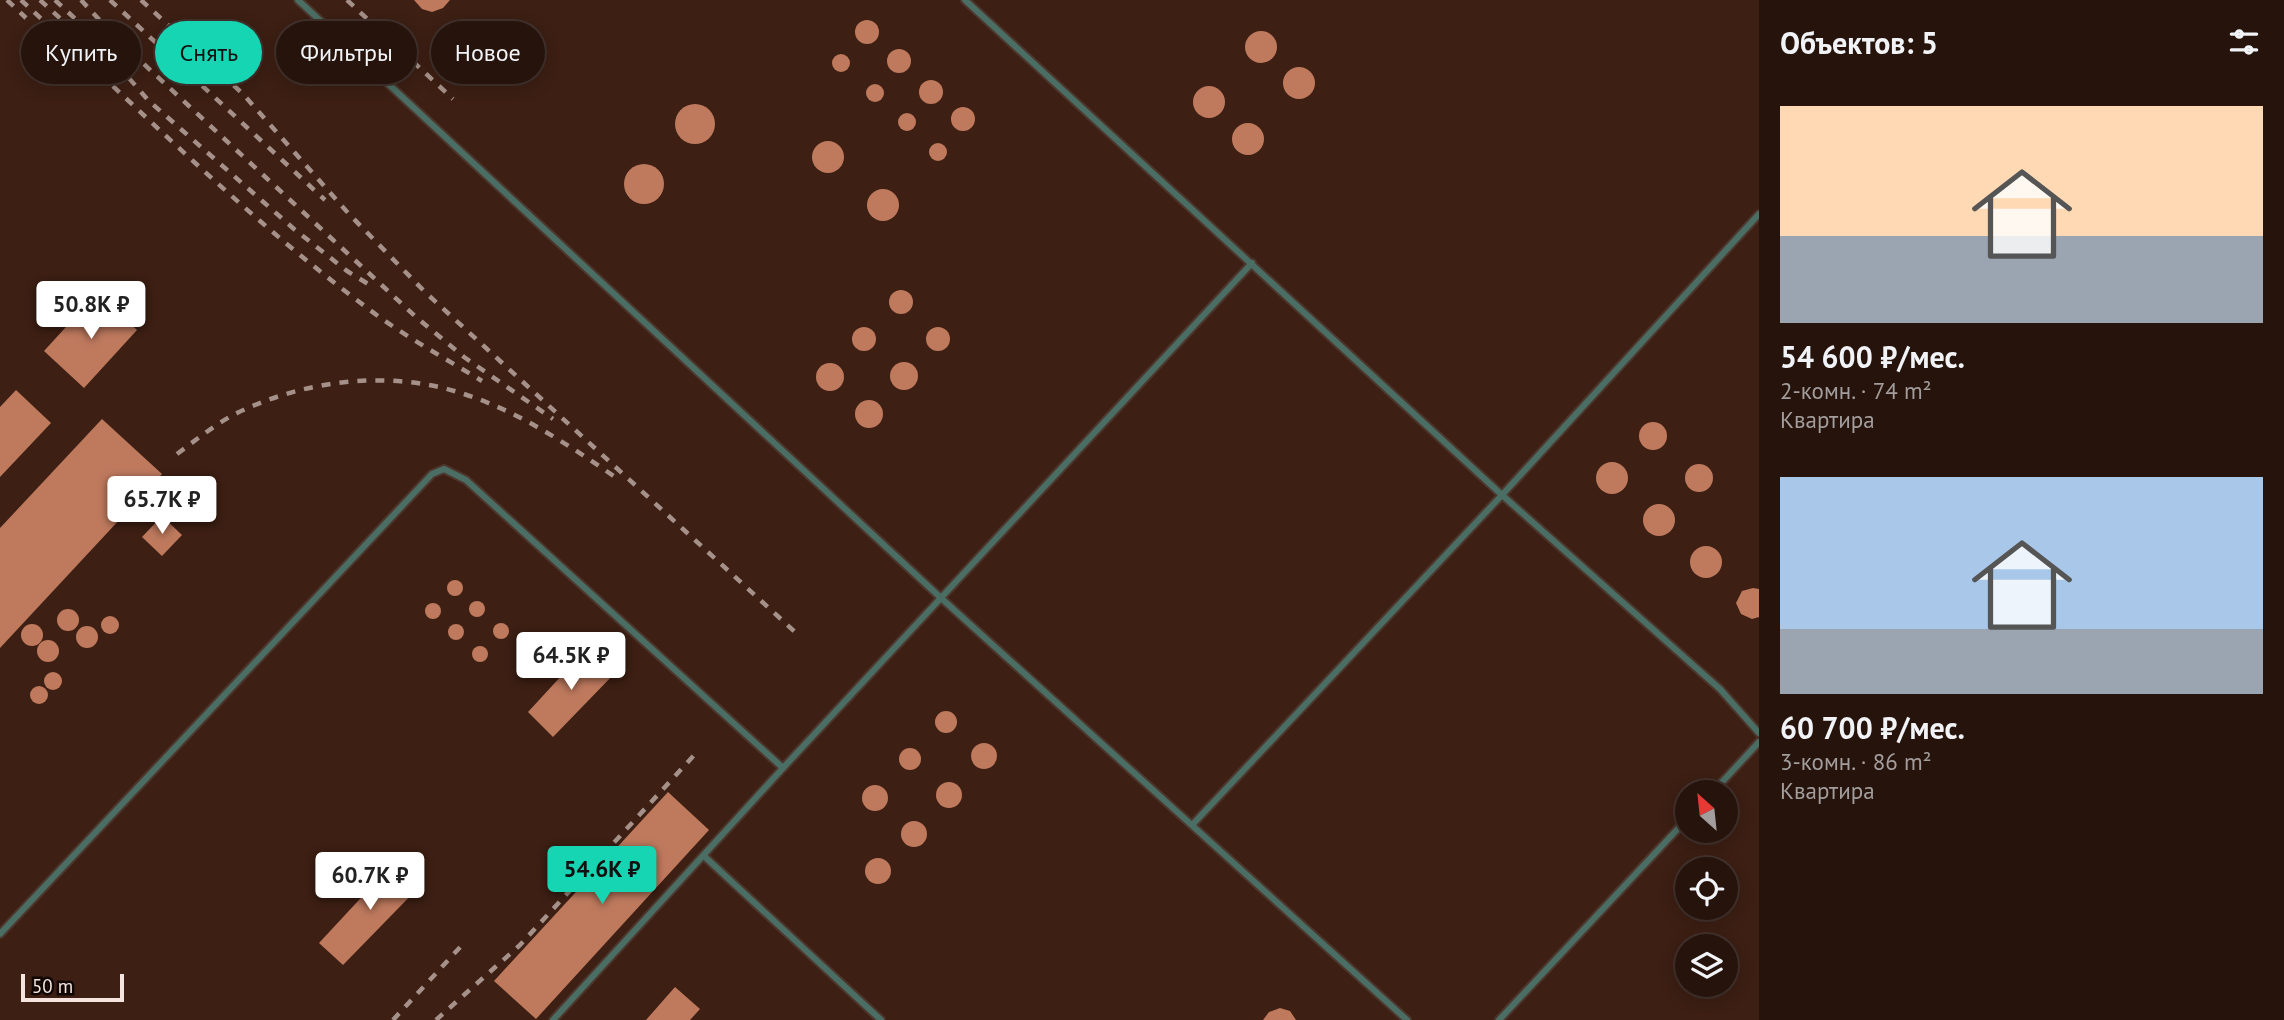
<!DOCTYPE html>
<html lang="ru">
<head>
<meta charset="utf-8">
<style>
	body { margin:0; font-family:"PT Sans",sans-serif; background:#2d1c15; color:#f1f3f6; height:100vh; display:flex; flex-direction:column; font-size:26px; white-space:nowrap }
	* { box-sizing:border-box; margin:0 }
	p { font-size:23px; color:#a39e9d }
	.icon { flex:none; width:38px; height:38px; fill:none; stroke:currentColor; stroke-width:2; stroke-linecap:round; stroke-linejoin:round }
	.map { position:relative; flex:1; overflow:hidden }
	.side { display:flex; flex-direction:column; background:#25130c; width:525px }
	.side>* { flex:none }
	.top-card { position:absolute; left:21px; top:21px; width:665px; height:63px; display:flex; gap:14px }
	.needle { width:46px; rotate:333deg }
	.controls { position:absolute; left:1675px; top:780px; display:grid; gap:14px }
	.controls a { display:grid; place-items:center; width:63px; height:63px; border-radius:50%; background:#25130c; box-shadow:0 4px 18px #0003,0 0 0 2px #42322d; font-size:35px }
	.scale { position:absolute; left:21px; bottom:18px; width:103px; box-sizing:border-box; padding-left:7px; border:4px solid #f6e5de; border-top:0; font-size:19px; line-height:24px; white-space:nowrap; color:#f6e5de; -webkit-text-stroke:5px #110704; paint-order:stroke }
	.price { position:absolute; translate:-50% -60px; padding:0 16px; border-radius:7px; background:#fff; color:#222; font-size:23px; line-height:46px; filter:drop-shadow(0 2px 4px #0008) }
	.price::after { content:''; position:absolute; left:50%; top:42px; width:21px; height:16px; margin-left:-10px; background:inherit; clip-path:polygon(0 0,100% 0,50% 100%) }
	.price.selected { background:#16d5b3; color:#111 }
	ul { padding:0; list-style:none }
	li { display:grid; align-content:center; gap:14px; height:371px; padding:0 21px }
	li span { display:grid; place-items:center; height:217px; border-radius:0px; color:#555 }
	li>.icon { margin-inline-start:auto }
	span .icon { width:126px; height:126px; fill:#fffc; stroke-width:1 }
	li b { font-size:30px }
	h2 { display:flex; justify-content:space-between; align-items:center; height:84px; padding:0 21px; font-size:30px }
	.chip { padding:0 24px; border-radius:32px; background:#25130c; box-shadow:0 4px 18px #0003,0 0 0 2px #42322d; font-size:24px; line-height:63px }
	.chip.selected { background:#16d5b3; color:#111 }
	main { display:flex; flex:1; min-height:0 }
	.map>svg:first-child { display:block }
</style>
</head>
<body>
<main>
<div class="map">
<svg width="1759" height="1020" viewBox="0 0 1759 1020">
	<rect width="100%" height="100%" fill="#311910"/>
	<path fill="#3d1f13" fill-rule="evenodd" d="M0,0H1759V1020H0ZM1687,793H1726V831H1687ZM1687,870H1726V908H1687ZM1687,947H1726V985H1687Z"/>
	<g fill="#bf7a5e">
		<path d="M414,0H450L443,8L432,12L422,9Z"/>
		<circle cx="867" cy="32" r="12"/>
		<circle cx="489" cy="44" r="20"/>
		<circle cx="1261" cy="47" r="16"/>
		<circle cx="899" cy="61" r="12"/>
		<circle cx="841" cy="63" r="9"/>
		<circle cx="1299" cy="83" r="16"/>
		<circle cx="931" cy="92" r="12"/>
		<circle cx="875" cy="93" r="9"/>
		<circle cx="1209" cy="102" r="16"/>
		<circle cx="695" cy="124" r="20"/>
		<circle cx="963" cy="119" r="12"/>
		<circle cx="907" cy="122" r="9"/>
		<circle cx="1248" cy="139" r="16"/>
		<circle cx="828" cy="157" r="16"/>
		<circle cx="938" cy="152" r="9"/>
		<circle cx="644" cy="184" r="20"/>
		<circle cx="883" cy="205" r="16"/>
		<circle cx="901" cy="302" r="12"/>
		<path d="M97,293L137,330L84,388L44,351Z"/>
		<circle cx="938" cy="339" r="12"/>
		<circle cx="864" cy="339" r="12"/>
		<circle cx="904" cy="376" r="14"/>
		<circle cx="830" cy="377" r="14"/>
		<path d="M16,390L51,423L0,477V407Z"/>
		<circle cx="869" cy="414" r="14"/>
		<path d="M102,419L162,474L0,648V528Z"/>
		<circle cx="1653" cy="436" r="14"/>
		<circle cx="1612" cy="478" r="16"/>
		<circle cx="1699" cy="478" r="14"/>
		<circle cx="1659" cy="520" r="16"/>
		<path d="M162,516L182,535L162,556L142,537Z"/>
		<circle cx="1706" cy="562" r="16"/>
		<circle cx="455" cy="588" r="8"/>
		<path d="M1753,588L1759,589V617L1752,619L1741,614L1736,603L1742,591Z"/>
		<circle cx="477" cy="609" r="8"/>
		<circle cx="433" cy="611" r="8"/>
		<circle cx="68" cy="620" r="11"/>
		<circle cx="110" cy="625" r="9"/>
		<circle cx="501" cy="631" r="8"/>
		<circle cx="32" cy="635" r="11"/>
		<circle cx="456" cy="632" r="8"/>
		<circle cx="87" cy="637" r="11"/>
		<circle cx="48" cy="651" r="11"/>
		<circle cx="480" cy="654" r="8"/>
		<path d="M587,648L615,673L553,737L528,712Z"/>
		<circle cx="53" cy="681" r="9"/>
		<circle cx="39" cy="695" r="9"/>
		<circle cx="946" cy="722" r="11"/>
		<circle cx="984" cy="756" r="13"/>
		<circle cx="910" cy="759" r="11"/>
		<circle cx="949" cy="795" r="13"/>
		<circle cx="875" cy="798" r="13"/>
		<path d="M668,792L709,830L536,1019L494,981Z"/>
		<circle cx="914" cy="834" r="13"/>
		<circle cx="878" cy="871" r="13"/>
		<path d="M397,859L421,885L343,965L319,943Z"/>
		<path d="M675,987L700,1009L690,1020H646Z"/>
		<path d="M1280,1008L1290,1011L1296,1020H1263L1269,1012Z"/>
	</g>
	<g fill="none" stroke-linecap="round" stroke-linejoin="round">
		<defs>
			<g id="lane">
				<path d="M298,0L941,598L1407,1020"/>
				<path d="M965,0L1502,495L1720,689L1759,733"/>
				<path d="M783,768L1252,263"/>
				<path d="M1712,793L1759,742"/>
				<path d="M1193,824L1502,495L1759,214"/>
				<path d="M704,856L881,1020"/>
				<path d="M0,934L432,474L444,469L466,480L783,768L553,1020"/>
				<path d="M1499,1020L1687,819"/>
			</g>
		</defs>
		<use href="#lane" stroke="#4d362d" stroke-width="10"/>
		<use href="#lane" stroke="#4b6e64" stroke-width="6"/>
		<g stroke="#a59189" stroke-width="4.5" stroke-dasharray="9 9" stroke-linecap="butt">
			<path d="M7,0L26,18"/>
			<path d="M21,0C134,104 243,215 366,307C402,335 443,357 482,381"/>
			<path d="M40,0L63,21"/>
			<path d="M55,0L84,27L149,101L294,229L347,271L373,287"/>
			<path d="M81,0L119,41L416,317L464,357L553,419"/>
			<path d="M110,0L325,200"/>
			<path d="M141,0L243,94L349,214L425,292L795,632"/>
			<path d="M347,0L453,99"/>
			<path d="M177,454C196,440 214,425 235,414C304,380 389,369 464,394C520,412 570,446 618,479"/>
			<path d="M393,1020L463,944"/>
			<path d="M436,1020L520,945L698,751"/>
		</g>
	</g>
</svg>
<div class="controls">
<a><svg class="needle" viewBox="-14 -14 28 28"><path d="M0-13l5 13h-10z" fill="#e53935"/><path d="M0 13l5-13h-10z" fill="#a39e9d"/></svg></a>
<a><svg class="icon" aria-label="locate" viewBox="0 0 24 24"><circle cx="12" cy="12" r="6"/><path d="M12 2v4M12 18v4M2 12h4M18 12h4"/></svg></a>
<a><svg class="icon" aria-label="layers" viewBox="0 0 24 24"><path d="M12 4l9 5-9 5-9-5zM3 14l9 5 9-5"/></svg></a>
</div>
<div class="scale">50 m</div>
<b class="price" style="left:91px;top:341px">50.8K ₽</b>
<b class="price" style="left:162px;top:536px">65.7K ₽</b>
<b class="price" style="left:571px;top:692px">64.5K ₽</b>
<b class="price selected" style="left:602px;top:906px">54.6K ₽</b>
<b class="price" style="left:370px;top:912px">60.7K ₽</b>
<div class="top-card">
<a class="chip">Купить</a>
<a class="chip selected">Снять</a>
<a class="chip">Фильтры</a>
<a class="chip">Новое</a>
</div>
</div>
<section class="side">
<h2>Объектов: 5<svg class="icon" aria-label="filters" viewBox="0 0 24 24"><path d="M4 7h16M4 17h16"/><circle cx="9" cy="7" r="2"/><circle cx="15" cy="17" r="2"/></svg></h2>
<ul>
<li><span style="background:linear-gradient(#ffd9b3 60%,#9aa5b1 0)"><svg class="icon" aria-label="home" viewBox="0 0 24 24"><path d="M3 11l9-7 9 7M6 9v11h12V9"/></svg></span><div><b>54 600 ₽/мес.</b><p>2-комн. · 74 m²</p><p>Квартира</p></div></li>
<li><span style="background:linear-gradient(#a9c7e8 70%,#9aa5b1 0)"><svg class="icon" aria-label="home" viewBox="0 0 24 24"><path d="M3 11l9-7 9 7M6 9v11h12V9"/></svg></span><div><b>60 700 ₽/мес.</b><p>3-комн. · 86 m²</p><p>Квартира</p></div></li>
</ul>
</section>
</main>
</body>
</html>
